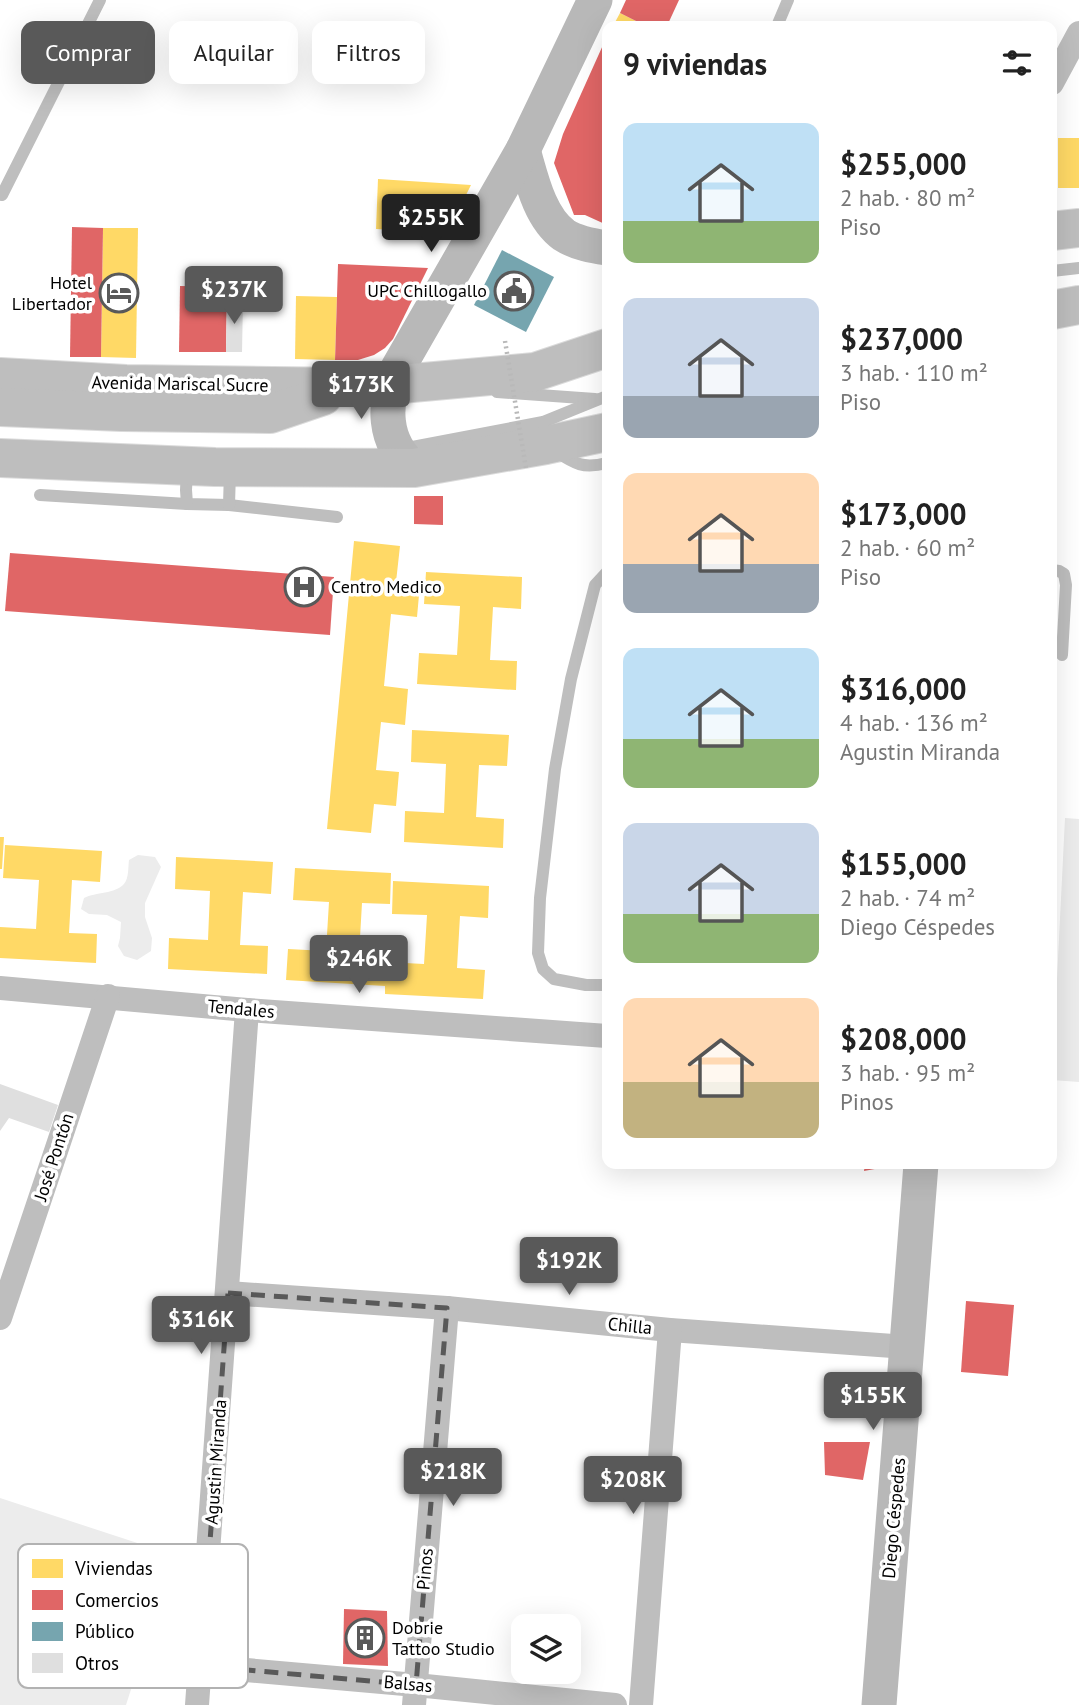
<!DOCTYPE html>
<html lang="es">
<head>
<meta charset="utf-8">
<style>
	body { margin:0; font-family:"PT Sans",sans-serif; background:#f6f6f6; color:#222; height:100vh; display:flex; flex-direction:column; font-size:26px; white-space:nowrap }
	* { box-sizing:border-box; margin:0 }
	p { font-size:23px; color:#767676 }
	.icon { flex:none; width:38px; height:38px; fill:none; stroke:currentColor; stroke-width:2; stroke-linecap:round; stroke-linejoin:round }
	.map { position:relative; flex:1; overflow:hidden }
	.side { position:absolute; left:602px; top:21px; width:455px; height:1148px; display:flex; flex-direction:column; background:#fff; border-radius:14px; box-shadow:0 7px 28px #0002 }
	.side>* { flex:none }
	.hud { position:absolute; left:21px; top:21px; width:476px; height:63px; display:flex; gap:14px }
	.fabs { position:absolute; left:511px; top:1614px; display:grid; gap:14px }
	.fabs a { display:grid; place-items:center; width:70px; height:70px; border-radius:14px; background:#fff; box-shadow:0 7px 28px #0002; font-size:35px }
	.price { position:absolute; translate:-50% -60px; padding:0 16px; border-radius:7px; background:#595959; color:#fff; font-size:23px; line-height:46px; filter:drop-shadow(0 2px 4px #0008) }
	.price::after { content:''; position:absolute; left:50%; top:42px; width:21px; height:16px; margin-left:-10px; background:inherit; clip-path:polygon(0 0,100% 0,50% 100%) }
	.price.selected { background:#222; color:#fff }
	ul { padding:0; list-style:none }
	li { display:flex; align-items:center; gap:21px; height:175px; padding:0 21px }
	li span { display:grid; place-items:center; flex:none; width:196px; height:140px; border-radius:14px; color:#555 }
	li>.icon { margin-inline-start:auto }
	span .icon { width:84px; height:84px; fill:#fffc; stroke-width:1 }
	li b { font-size:30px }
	h2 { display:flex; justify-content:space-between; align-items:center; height:84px; padding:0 21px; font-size:30px }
	.tag { padding:0 24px; border-radius:14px; background:#fff; box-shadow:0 7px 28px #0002; font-size:24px; line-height:63px }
	.tag.selected { background:#595959; color:#fff }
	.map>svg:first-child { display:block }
</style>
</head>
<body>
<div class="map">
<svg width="1079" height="1705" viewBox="0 0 1079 1705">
	<rect width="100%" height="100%" fill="#fff"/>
	<g fill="#ececec">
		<path d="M1065,818L1079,819V1082L1052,1080Z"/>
		<path d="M138,855L155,857L161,867L145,903V917L152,938L151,951L137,960L124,956L118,946L120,938L121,922L107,915L89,914L81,909L84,898C96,892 115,894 124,884C129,878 128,867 129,860Z"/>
		<path d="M0,1498L174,1555L126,1705H0Z"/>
	</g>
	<g fill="#ffd966">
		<path d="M620,13L646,26H613Z"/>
		<rect x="1058" y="138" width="21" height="50"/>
		<path d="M378,179L471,185L447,233L376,229Z"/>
		<path d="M103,228H138L136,358L101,357Z"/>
		<path d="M296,296L337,297L335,360L295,359Z"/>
		<path d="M354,541L400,546L396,582L420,584L417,617L391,614L384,686L408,689L405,725L381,722L376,770L399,772L396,806L374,804L371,833L327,829Z"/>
		<path d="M426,572L522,577L521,609L493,607L490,660L517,661L516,690L417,684L419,653L457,655L460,606L424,604Z"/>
		<path d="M412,730L509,735L507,766L479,765L476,817L504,819L503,848L404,842L405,811L444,813L446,764L411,762Z"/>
		<path d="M0,837H4L2,869H0Z"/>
		<path d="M5,845L102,851L100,882L72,880L69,933L97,934L96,963L0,958V927L36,929L39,880L3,878Z"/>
		<path d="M176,857L273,862L271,894L243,892L240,945L268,946L267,974L168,969L169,938L208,940L210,891L175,889Z"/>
		<path d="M295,868L391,873L390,904L362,903L359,955L387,957L386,962L424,964L427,915L392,914L393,881L489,886L488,918L460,916L457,968L485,970L483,999L385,994V986L286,980L288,949L326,951L329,902L293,900Z"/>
	</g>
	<g fill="#e06666">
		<path d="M626,0H679L667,26H646L620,13Z"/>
		<path d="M603,45L607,47V225L585,215H574L554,163L563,134Z"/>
		<path d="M72,227L103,228L101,357H70Z"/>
		<path d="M338,264L428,268L393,339L385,348L374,355L358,360H335Z"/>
		<path d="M180,286L227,287L226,352H179Z"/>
		<path d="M414,496H443V525L414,524Z"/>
		<path d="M10,553L334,577L330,635L5,611Z"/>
		<path d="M865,1164H896V1165L864,1171Z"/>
		<path d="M966,1301L1014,1305L1008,1376L961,1372Z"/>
		<path d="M824,1442H870L863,1480L825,1475Z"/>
		<path d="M344,1609L387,1611L388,1666L343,1664Z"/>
	</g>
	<path fill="#76a5af" d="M502,250L554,277L526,332L474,305Z"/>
	<g fill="#dfdfdf">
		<path d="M227,300L243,301L242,352H226Z"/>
		<path d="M0,1084L58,1105L49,1132L9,1118L0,1131Z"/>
	</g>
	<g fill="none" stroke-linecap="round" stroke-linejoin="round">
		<defs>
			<g id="primary">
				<path d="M1052,231L1079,228"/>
				<path d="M1052,310L1079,305"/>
				<path d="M0,377L126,384L348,387L390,385L535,372L607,348"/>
				<path d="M0,407L122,412L270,414L323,396"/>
				<path d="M0,458L215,467L414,468L546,445L607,432"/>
			</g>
		</defs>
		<use href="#primary" stroke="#dbdbdb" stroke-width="40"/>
		<g stroke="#bebebe" stroke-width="12">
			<path d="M777,26L788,0"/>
			<path d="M2,195L100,0"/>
			<path d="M1052,271L1079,268"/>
			<path d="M497,392L595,399"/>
			<path d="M402,449L543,422L607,396"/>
			<path d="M555,451C575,464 583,469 607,463"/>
			<path d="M187,470L186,490L187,504L229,505L337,517"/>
			<path d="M40,495L187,504"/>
			<path d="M229,505L230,471"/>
			<path d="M1052,570L1059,571L1064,574L1066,585L1062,655"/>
			<path d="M607,572L595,585L571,679L555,769L540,898L538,953L543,969L554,979L586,985H607"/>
		</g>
		<g stroke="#bebebe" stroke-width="24">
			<path d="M1052,83L1079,33"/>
			<path d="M0,988L247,1010L607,1036"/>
			<path d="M228,1293L447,1308L670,1330L907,1347"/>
			<path d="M0,1318L108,996"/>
			<path d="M201,1666L416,1685L615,1705"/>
			<path d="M197,1705L247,1010"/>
			<path d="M414,1705L447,1308"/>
			<path d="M641,1705L670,1330"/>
		</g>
		<g stroke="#b8b8b8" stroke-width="35">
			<path d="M523,150C531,177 539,217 564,235C576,243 594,246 607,248"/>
			<path d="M414,468C382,442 383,403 398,368L523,150L595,0"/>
			<path d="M879,1705L921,1164"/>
		</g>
		<use href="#primary" stroke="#bebebe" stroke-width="38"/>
		<path stroke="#b9b9b9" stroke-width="4.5" stroke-dasharray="2 3.5" stroke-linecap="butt" d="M505,341L526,468"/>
	</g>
	<path fill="none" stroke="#595959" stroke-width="5" stroke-dasharray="14 9" stroke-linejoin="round" d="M228,1293L447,1308L416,1685L201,1666Z"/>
	<defs>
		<symbol id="civic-ring" viewBox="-11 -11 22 22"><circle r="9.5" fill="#fff" stroke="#595959" stroke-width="1.5"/><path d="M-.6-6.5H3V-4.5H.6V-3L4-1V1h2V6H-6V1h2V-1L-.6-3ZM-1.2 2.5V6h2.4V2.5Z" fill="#595959"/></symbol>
		<symbol id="hotel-ring" viewBox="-11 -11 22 22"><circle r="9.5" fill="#fff" stroke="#595959" stroke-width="1.5"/><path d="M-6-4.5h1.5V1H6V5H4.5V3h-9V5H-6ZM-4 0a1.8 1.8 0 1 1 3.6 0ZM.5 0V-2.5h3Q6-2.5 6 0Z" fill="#595959"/></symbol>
		<symbol id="hospital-ring" viewBox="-11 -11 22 22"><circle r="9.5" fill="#fff" stroke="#595959" stroke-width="1.5"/><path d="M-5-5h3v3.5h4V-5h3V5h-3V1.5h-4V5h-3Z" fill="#595959"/></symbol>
		<symbol id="building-ring" viewBox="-11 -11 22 22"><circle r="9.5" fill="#fff" stroke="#595959" stroke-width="1.5"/><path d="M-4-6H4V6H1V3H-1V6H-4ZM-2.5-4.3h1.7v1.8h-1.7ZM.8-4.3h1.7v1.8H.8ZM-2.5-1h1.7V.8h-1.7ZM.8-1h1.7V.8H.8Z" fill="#595959"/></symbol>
	</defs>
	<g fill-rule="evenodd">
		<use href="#civic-ring" x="492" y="269" width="44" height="44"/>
		<use href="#hotel-ring" x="97" y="271" width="44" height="44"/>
		<use href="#hospital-ring" x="282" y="565" width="44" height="44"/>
		<use href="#building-ring" x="343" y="1616" width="44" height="44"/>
	</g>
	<g text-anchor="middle" stroke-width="7" stroke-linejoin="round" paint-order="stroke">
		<g font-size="18" fill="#000" stroke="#fff" text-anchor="end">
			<text x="92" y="289">Hotel<tspan x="92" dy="21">Libertador</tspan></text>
			<text x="487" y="297">UPC Chillogallo</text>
			<text x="331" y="593" text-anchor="start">Centro Medico</text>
			<text x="392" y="1634" text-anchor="start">Dobrie<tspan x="392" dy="21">Tattoo Studio</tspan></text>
		</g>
		<g font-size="18" fill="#000" stroke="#fff">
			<text transform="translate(180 384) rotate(1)" y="6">Avenida Mariscal Sucre</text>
			<text transform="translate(241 1009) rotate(5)" y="6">Tendales</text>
			<text transform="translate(54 1157) rotate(-72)" y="6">José Pontón</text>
			<text transform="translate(630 1326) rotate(6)" y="6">Chilla</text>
			<text transform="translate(216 1462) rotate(-86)" y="6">Agustin Miranda</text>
			<text transform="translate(894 1518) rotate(-85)" y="6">Diego Céspedes</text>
			<text transform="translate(425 1569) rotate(-85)" y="6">Pinos</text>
			<text transform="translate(408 1684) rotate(5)" y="6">Balsas</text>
		</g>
	</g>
	<rect x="18" y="1544" width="230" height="144" rx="10" fill="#fff" stroke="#b2b2b2" stroke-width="2"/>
	<rect x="32" y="1559" width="31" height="19" fill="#ffd966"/>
	<rect x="32" y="1590" width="31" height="20" fill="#e06666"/>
	<rect x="32" y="1622" width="31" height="19" fill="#76a5af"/>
	<rect x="32" y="1653" width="31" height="20" fill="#dfdfdf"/>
	<g font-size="19" fill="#000">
		<text x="75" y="1575">Viviendas</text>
		<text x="75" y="1607">Comercios</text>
		<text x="75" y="1638">Público</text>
		<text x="75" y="1670">Otros</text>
	</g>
</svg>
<div class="fabs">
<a><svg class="icon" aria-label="layers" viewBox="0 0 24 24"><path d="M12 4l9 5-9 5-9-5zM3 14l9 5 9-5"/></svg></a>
</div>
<b class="price selected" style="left:431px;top:254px">$255K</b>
<b class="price" style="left:234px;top:326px">$237K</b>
<b class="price" style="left:361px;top:421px">$173K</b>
<b class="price" style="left:359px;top:995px">$246K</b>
<b class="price" style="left:569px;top:1297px">$192K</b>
<b class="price" style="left:201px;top:1356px">$316K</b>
<b class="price" style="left:873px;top:1432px">$155K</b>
<b class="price" style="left:453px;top:1508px">$218K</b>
<b class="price" style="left:633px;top:1516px">$208K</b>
<div class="hud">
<a class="tag selected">Comprar</a>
<a class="tag">Alquilar</a>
<a class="tag">Filtros</a>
</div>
<section class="side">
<h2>9 viviendas<svg class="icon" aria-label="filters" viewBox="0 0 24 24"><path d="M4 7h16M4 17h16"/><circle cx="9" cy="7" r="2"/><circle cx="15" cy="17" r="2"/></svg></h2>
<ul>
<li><span style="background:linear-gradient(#bfe0f5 70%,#8fb573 0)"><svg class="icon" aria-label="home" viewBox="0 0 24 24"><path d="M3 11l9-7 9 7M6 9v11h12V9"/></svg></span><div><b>$255,000</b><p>2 hab. · 80 m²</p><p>Piso</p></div></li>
<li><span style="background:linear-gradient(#c9d6e8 70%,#9aa5b1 0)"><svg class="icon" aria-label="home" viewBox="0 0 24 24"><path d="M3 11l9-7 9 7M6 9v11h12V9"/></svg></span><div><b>$237,000</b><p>3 hab. · 110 m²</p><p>Piso</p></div></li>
<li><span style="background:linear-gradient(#ffd9b3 65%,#9aa5b1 0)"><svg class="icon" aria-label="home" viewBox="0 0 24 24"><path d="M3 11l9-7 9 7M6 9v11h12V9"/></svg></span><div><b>$173,000</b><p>2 hab. · 60 m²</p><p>Piso</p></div></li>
<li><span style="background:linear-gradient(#bfe0f5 65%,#8fb573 0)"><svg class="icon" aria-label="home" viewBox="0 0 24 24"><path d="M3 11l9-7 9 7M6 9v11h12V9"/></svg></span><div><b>$316,000</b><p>4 hab. · 136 m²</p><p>Agustin Miranda</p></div></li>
<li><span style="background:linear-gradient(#c9d6e8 65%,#8fb573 0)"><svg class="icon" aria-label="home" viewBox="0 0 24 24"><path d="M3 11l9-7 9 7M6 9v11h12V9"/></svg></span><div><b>$155,000</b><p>2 hab. · 74 m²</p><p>Diego Céspedes</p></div></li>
<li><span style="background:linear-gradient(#ffd9b3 60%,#c2b280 0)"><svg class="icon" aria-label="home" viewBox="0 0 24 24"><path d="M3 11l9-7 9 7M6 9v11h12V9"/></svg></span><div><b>$208,000</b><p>3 hab. · 95 m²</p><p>Pinos</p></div></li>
</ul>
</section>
</div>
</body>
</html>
